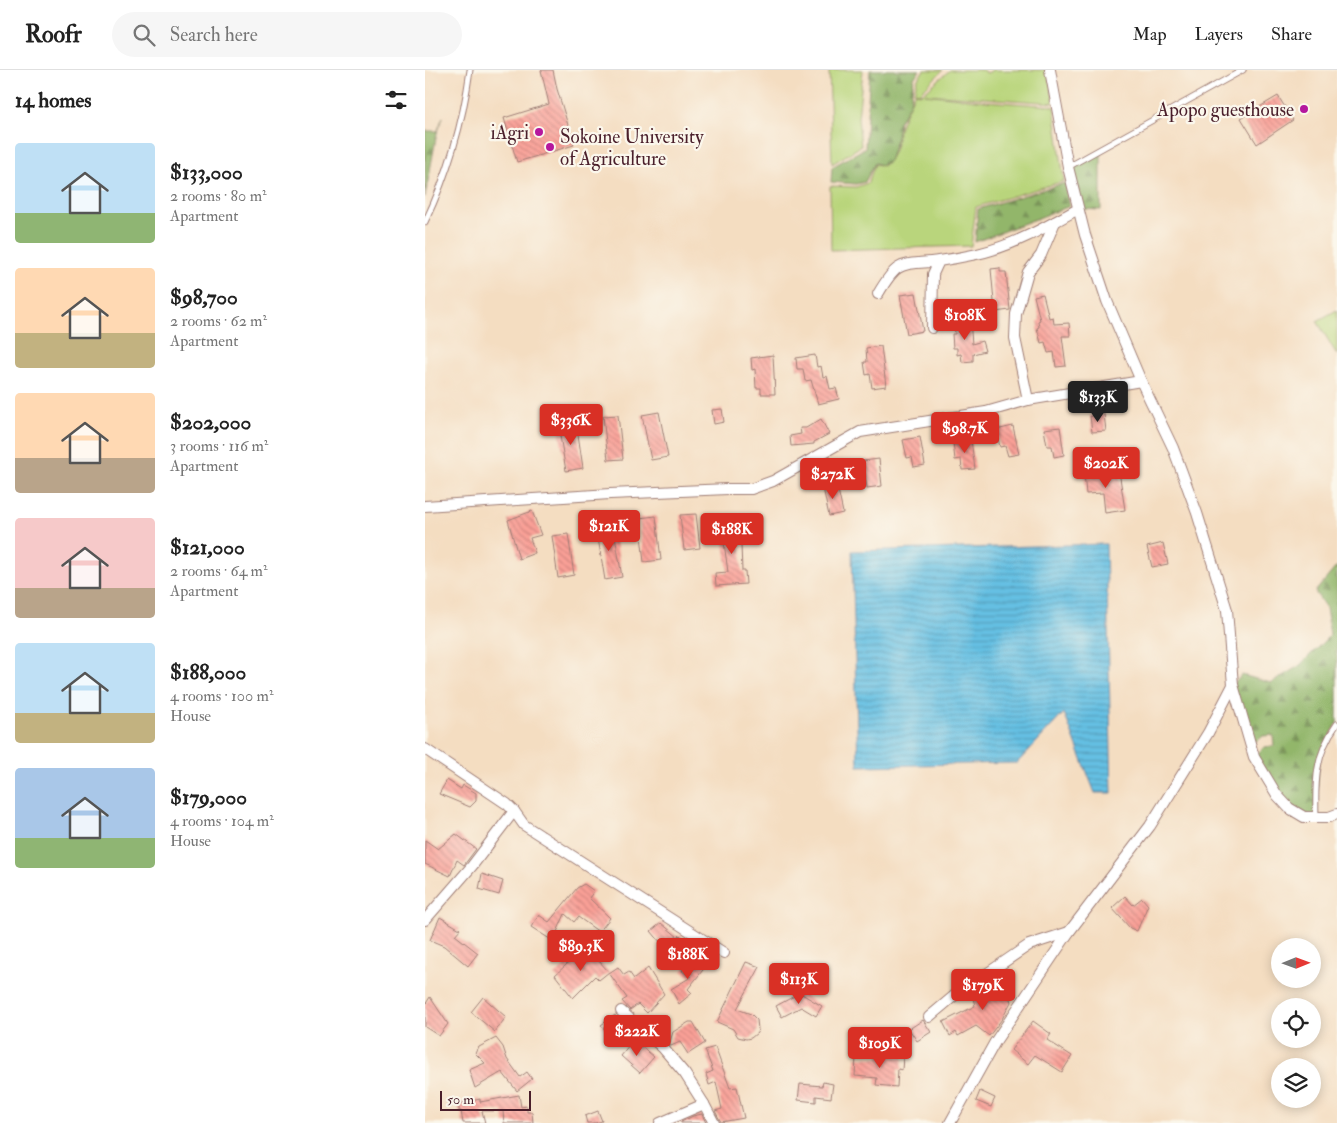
<!DOCTYPE html>
<html lang="en">
<head>
<meta charset="utf-8">
<style>
	body { margin:0; font-family:"IM FELL Double Pica",serif; background:#f6f6f6; color:#222; height:100vh; display:flex; flex-direction:column; font-size:19px; white-space:nowrap }
	* { box-sizing:border-box; margin:0 }
	p { font-size:16px; color:#767676 }
	.icon { flex:none; width:28px; height:28px; fill:none; stroke:currentColor; stroke-width:2; stroke-linecap:round; stroke-linejoin:round }
	.map { position:relative; flex:1; overflow:hidden }
	.details { display:flex; flex-direction:column; background:#fff; width:425px }
	.details>* { flex:none }
	.needle { width:32px; rotate:89deg }
	.controls { position:absolute; left:846px; top:868px; display:grid; gap:10px }
	.controls a { display:grid; place-items:center; width:50px; height:50px; border-radius:50%; background:#fff; box-shadow:0 2px 12px #0003; font-size:25px }
	.scale { position:absolute; left:15px; bottom:12px; width:91px; box-sizing:border-box; padding-left:5px; border:2px solid #4a1f2b; border-top:0; font-size:14px; line-height:18px; white-space:nowrap; color:#4a1f2b; -webkit-text-stroke:4px #fbf7ec; paint-order:stroke }
	.price { position:absolute; translate:-50% -42px; padding:0 11px; border-radius:5px; background:#d93025; color:#fff; font-size:16px; line-height:32px; filter:drop-shadow(0 1px 2px #0008) }
	.price::after { content:''; position:absolute; left:50%; top:30px; width:15px; height:11px; margin-left:-8px; background:inherit; clip-path:polygon(0 0,100% 0,50% 100%) }
	.price.active { background:#222; color:#fff }
	ul { padding:0; list-style:none }
	li { display:flex; align-items:center; gap:15px; height:125px; padding:0 15px }
	li span { display:grid; place-items:center; flex:none; width:140px; height:100px; border-radius:5px; color:#555 }
	li>.icon { margin-inline-start:auto }
	span .icon { width:60px; height:60px; fill:#fffc; stroke-width:1 }
	li b { font-size:21px }
	h2 { display:flex; justify-content:space-between; align-items:center; height:60px; padding:0 15px; font-size:21px }
	header { display:flex; align-items:center; gap:30px; box-sizing:border-box; height:70px; padding:0 25px; background:#fff; border-bottom:1px solid #e0e0e0 }
	header strong { font-size:24px }
	nav { display:flex; gap:28px; margin-inline-start:auto; font-size:18px }
	.search { width:350px; height:45px; background:#f6f6f6; display:flex; align-items:center; gap:12px; box-sizing:border-box; padding:0 18px; border-radius:28px; color:#767676; font-size:19px }
	main { display:flex; flex:1; min-height:0 }
	.map>svg:first-child { display:block }
</style>
</head>
<body>
<header>
<strong>Roofr</strong>
<div class="search"><svg class="icon" aria-label="search" viewBox="0 0 24 24"><circle cx="10" cy="10" r="6"/><path d="M15 15l6 6"/></svg>Search here</div>
<nav><a>Map</a><a>Layers</a><a>Share</a></nav>
</header>
<main>
<section class="details">
<h2>14 homes<svg class="icon" aria-label="filters" viewBox="0 0 24 24"><path d="M4 7h16M4 17h16"/><circle cx="9" cy="7" r="2"/><circle cx="15" cy="17" r="2"/></svg></h2>
<ul>
<li><span style="background:linear-gradient(#bfe0f5 70%,#8fb573 0)"><svg class="icon" aria-label="home" viewBox="0 0 24 24"><path d="M3 11l9-7 9 7M6 9v11h12V9"/></svg></span><div><b>$133,000</b><p>2 rooms · 80 m²</p><p>Apartment</p></div></li>
<li><span style="background:linear-gradient(#ffd9b3 65%,#c2b280 0)"><svg class="icon" aria-label="home" viewBox="0 0 24 24"><path d="M3 11l9-7 9 7M6 9v11h12V9"/></svg></span><div><b>$98,700</b><p>2 rooms · 62 m²</p><p>Apartment</p></div></li>
<li><span style="background:linear-gradient(#ffd9b3 65%,#b9a48a 0)"><svg class="icon" aria-label="home" viewBox="0 0 24 24"><path d="M3 11l9-7 9 7M6 9v11h12V9"/></svg></span><div><b>$202,000</b><p>3 rooms · 116 m²</p><p>Apartment</p></div></li>
<li><span style="background:linear-gradient(#f6c9c9 70%,#b9a48a 0)"><svg class="icon" aria-label="home" viewBox="0 0 24 24"><path d="M3 11l9-7 9 7M6 9v11h12V9"/></svg></span><div><b>$121,000</b><p>2 rooms · 64 m²</p><p>Apartment</p></div></li>
<li><span style="background:linear-gradient(#bfe0f5 70%,#c2b280 0)"><svg class="icon" aria-label="home" viewBox="0 0 24 24"><path d="M3 11l9-7 9 7M6 9v11h12V9"/></svg></span><div><b>$188,000</b><p>4 rooms · 100 m²</p><p>House</p></div></li>
<li><span style="background:linear-gradient(#a9c7e8 70%,#8fb573 0)"><svg class="icon" aria-label="home" viewBox="0 0 24 24"><path d="M3 11l9-7 9 7M6 9v11h12V9"/></svg></span><div><b>$179,000</b><p>4 rooms · 104 m²</p><p>House</p></div></li>
</ul>
</section>
<div class="map">
<svg width="912" height="1053" viewBox="0 0 912 1053">
	<defs>
		<pattern id="forest-firs" width="22" height="20" patternUnits="userSpaceOnUse" patternTransform="scale(1.25)"><rect width="22" height="20" fill="#92b66b"/><path d="M5 1l3.5 6h-7zM16 11l3.5 6h-7z" fill="#799358"/></pattern>
		<pattern id="water-rules" width="6" height="5" patternUnits="userSpaceOnUse" patternTransform="scale(1.25)"><rect width="6" height="5" fill="#65c0e3"/><path d="M0 2.5h6" fill="none" stroke="#559bb8"/></pattern>
		<pattern id="building-back-hatch" width="6" height="6" patternUnits="userSpaceOnUse" patternTransform="scale(1.25)"><rect width="6" height="6" fill="#faa097"/><path d="M-1 5l2 2M0 0l6 6M5-1l2 2" fill="none" stroke="#cc827b"/></pattern>
	</defs>
	<rect width="100%" height="100%" fill="#fbf7ec"/>
	<filter id="ink" filterUnits="userSpaceOnUse"><feTurbulence type="fractalNoise" baseFrequency=".02" numOctaves="2"/><feDisplacementMap in="SourceGraphic" scale="10" xChannelSelector="R" yChannelSelector="G"/><feConvolveMatrix kernelMatrix="1 2 1 2 8 2 1 2 1" color-interpolation-filters="sRGB"/></filter>
	<filter id="wash" filterUnits="userSpaceOnUse"><feTurbulence type="fractalNoise" baseFrequency=".0096" numOctaves="4" result="noise"/><feDisplacementMap in="SourceGraphic" scale="20" xChannelSelector="R" yChannelSelector="G"/><feGaussianBlur stdDeviation="1.12" result="paint"/><feColorMatrix in="noise" values="0 0 0 0 0 0 0 0 0 0 0 0 0 0 0 0 0 1.4 0 .05"/><feComposite in="paint" operator="in"/></filter>
	<g filter="url(#wash)">
		<rect width="100%" height="100%" fill="#f4ddc1"/>
		<g fill="#b9d57b" stroke="#827a53">
			<path d="M404,0H438L433,48L436,76L407,94Z"/>
			<path d="M499,0H518L495,23L489,22L492,10Z"/>
			<path d="M525,0H557L562,3L568,0H622L629,33L500,24L561,31L629,36L639,111L551,137L546,176L406,180L405,116L431,117L443,113L450,94L458,96C472,85 471,68 476,53C480,42 486,33 489,23L497,24Z"/>
			<path d="M912,240V285L892,251Z"/>
		</g>
		<g fill="url(#forest-firs)" stroke="#6e6a4b">
			<path d="M445,0H495L489,8L485,33L474,52L472,67L464,91L457,95L450,93L440,112L431,114L406,112L407,97L440,78Z"/>
			<path d="M18,47L12,63L0,127V61H13Z"/>
			<path d="M676,82V140L656,139L646,98Z"/>
			<path d="M640,113L645,136L550,172L553,139Z"/>
			<path d="M912,496V654L894,686L891,747L864,738L829,687L839,677L849,676L848,665L838,666L825,675L808,615L817,605L846,613L874,596L905,565L901,538L890,522Z"/>
		</g>
		<path fill="url(#water-rules)" stroke="#587087" d="M681,474L687,723H670L639,643L592,693L433,696L427,481Z"/>
		<g id="blocks">
			<g fill="url(#building-back-hatch)">
				<path d="M116,0H128L132,19L149,75L92,92L79,48L124,34Z"/>
				<path d="M853,26L868,50L832,74L816,48Z"/>
				<path d="M575,198V202H581L585,240L570,242L566,199Z"/>
				<path d="M491,223L498,261L482,264L475,225Z"/>
				<path d="M618,224L624,248L628,247L629,254L644,253L645,266H637L641,296L631,297L629,282L623,283L620,272L616,273L612,258L614,257L613,251L615,250L609,226Z"/>
				<path d="M545,250L547,274L557,271L560,281L548,284V291L537,292L536,284L532,285V278H528L527,264H530L529,251Z"/>
				<path d="M456,276L461,316L447,318L445,304L441,305L439,292H442L441,278Z"/>
				<path d="M348,285L350,324H336V318H331L330,299L327,300L326,288Z"/>
				<path d="M390,285L392,297L396,296L398,307L402,306L405,319L411,318L414,329L393,334L386,310L380,311L378,299H372L371,288Z"/>
				<path d="M297,339L299,352L289,354L287,340Z"/>
				<path d="M234,342L243,387L226,390L217,345Z"/>
				<path d="M679,344L681,361L667,362L665,346Z"/>
				<path d="M193,345L198,389L183,390L178,346Z"/>
				<path d="M396,349L404,364L389,372V374L366,376L365,366L376,364L375,358H381Z"/>
				<path d="M151,351L158,398L141,401L133,354Z"/>
				<path d="M588,356L594,384L583,386L580,376L575,377L571,360Z"/>
				<path d="M635,357L639,385L629,387L627,376H622L619,359Z"/>
				<path d="M495,367L500,395L489,397L487,387L482,388L478,370Z"/>
				<path d="M546,370L550,399L537,400L536,389L530,390L528,372Z"/>
				<path d="M454,389L457,416L442,418L438,391Z"/>
				<path d="M694,401L700,440L680,443L678,423L661,424L659,403Z"/>
				<path d="M412,415L418,443L404,446L398,418Z"/>
				<path d="M107,441L116,465L105,468L110,483L94,489L83,450Z"/>
				<path d="M271,444L275,478L259,480L255,445Z"/>
				<path d="M231,446L236,490L219,492L214,448Z"/>
				<path d="M315,449L317,501H320L321,514L291,516L290,503L303,502L296,451Z"/>
				<path d="M188,454L197,507L180,510L171,456Z"/>
				<path d="M143,464L149,505L133,508L127,466Z"/>
				<path d="M738,473L743,494L727,497L722,477Z"/>
				<path d="M22,710L36,719L38,715L51,723V731L45,737L14,724Z"/>
				<path d="M31,764L51,779L39,795L32,790L25,806L0,794V770L13,779Z"/>
				<path d="M57,804L78,811L74,825L54,819Z"/>
				<path d="M159,814L169,821L164,828L185,848L174,862L153,847L149,852L140,844L128,871L106,857L114,845L124,852L152,818Z"/>
				<path d="M700,826L708,835L717,828L723,835L712,861L705,858L687,838Z"/>
				<path d="M15,847L35,859L30,865L53,883L43,896L19,876L5,870Z"/>
				<path d="M236,853L253,867L255,865L263,873L262,875L270,882L268,885L249,875L241,879L226,861Z"/>
				<path d="M161,877L184,902L174,910L170,906L148,928L130,905Z"/>
				<path d="M269,888L281,896L263,919L267,923L254,934L246,919L266,907L257,901Z"/>
				<path d="M321,892L335,897L312,939L326,944L332,950L333,959L332,963L326,968L321,969L313,967L308,959L292,952Z"/>
				<path d="M193,897L199,905L204,902L209,909L223,898L239,924L222,943L213,934L205,940L197,931L202,928L184,903Z"/>
				<path d="M569,907L570,913L579,909L586,932L577,949L564,966L551,956L533,966L531,962L525,966L518,952L550,936L548,928L561,921L559,914Z"/>
				<path d="M375,923L397,936L391,946L376,937L357,947L351,936Z"/>
				<path d="M5,927L23,954L14,966L0,957V935Z"/>
				<path d="M58,927L81,947L70,962L46,942Z"/>
				<path d="M190,945L195,958L187,969L176,955Z"/>
				<path d="M498,950L506,962L492,971L484,959Z"/>
				<path d="M608,951L626,964L622,970L647,986L637,1002L610,985L603,994L586,980Z"/>
				<path d="M264,952H268L280,973L263,984L255,972L246,976L244,975L248,962Z"/>
				<path d="M71,968L78,977L82,989L95,1007L102,1002L107,1009L92,1021L77,1002L50,1018L44,1000L60,993L50,983L54,977Z"/>
				<path d="M209,970L229,987L215,1003L196,986Z"/>
				<path d="M290,977L305,1018L312,1017L319,1048L296,1052L290,1041L297,1039L291,1012L284,1015L281,1004L288,1001L280,980Z"/>
				<path d="M454,985L478,987L477,1000L473,999L472,1017L451,1015L452,1008L430,1006L431,987L454,988Z"/>
				<path d="M398,1012L408,1014L406,1028L391,1026V1032L373,1030L375,1014L397,1016Z"/>
				<path d="M555,1021L570,1028L566,1037L551,1031Z"/>
				<path d="M94,1025L96,1037L102,1036V1042H107L108,1053H79L78,1041H57L60,1053H38L36,1041H34V1034L55,1029V1032Z"/>
				<path d="M173,1041L177,1051L170,1053H162L160,1046Z"/>
				<path d="M277,1044L281,1053H256V1052L268,1046Z"/>
			</g>
		</g>
	</g>
	<g filter="url(#ink)">
		<use href="#blocks" fill-opacity="0" stroke="#9f7e76" stroke-width="1"/>
		<g fill="none" stroke-linecap="round" stroke-linejoin="round">
			<defs>
				<g id="service">
					<path d="M643,97L818,0"/>
					<path d="M0,152C23,104 38,52 45,0"/>
					<path d="M891,747C890,711 890,684 912,654"/>
				</g>
				<g id="minor">
					<path d="M453,224C474,188 476,196 514,191"/>
					<path d="M507,258L508,204L514,191C526,189 539,187 552,184C588,176 621,157 653,139"/>
					<path d="M603,330L590,268L591,244L603,202L616,185L630,152"/>
					<path d="M0,436L185,424L303,419H326L348,411L435,362L561,342L603,330L716,311"/>
					<path d="M808,615L829,687L852,725L864,738L879,747H904L912,744"/>
					<path d="M0,679L82,734L89,741L99,755L299,883"/>
					<path d="M0,850L47,796L89,741"/>
					<path d="M196,941L238,978L260,1004L279,1034"/>
					<path d="M504,947L529,926L604,875L644,862"/>
					<path d="M235,1053L279,1034L289,1053"/>
					<path d="M525,1053L570,972L644,862L725,756L783,663L808,615L802,540L772,443L748,378L716,311L682,231L660,165L643,97L625,0"/>
				</g>
			</defs>
			<use href="#service" stroke="#9f7e76" stroke-width="7"/>
			<use href="#minor" stroke="#9f7e76" stroke-width="12"/>
			<use href="#service" stroke="#fff" stroke-width="5"/>
			<use href="#minor" stroke="#fff" stroke-width="10"/>
		</g>
	</g>
	<g fill="#b5179e" stroke="#fbf7ec" stroke-width="2">
		<circle cx="879" cy="39" r="5"/>
		<circle cx="114" cy="62" r="5"/>
		<circle cx="125" cy="77" r="5"/>
	</g>
	<g text-anchor="middle" stroke-width="4.5" stroke-linejoin="round" paint-order="stroke">
		<g font-size="19" fill="#4a1f2b" stroke="#fbf7ec" text-anchor="end">
			<text x="869" y="46">Apopo guesthouse</text>
			<text x="104" y="69">iAgri</text>
			<text x="135" y="73" text-anchor="start">Sokoine University<tspan x="135" dy="22">of Agriculture</tspan></text>
		</g>
	</g>
</svg>
<div class="controls">
<a><svg class="needle" viewBox="-14 -14 28 28"><path d="M0-13l5 13h-10z" fill="#e53935"/><path d="M0 13l5-13h-10z" fill="#767676"/></svg></a>
<a><svg class="icon" aria-label="locate" viewBox="0 0 24 24"><circle cx="12" cy="12" r="6"/><path d="M12 2v4M12 18v4M2 12h4M18 12h4"/></svg></a>
<a><svg class="icon" aria-label="layers" viewBox="0 0 24 24"><path d="M12 4l9 5-9 5-9-5zM3 14l9 5 9-5"/></svg></a>
</div>
<div class="scale">50 m</div>
<b class="price" style="left:540px;top:271px">$108K</b>
<b class="price active" style="left:673px;top:353px">$133K</b>
<b class="price" style="left:146px;top:376px">$336K</b>
<b class="price" style="left:540px;top:384px">$98.7K</b>
<b class="price" style="left:681px;top:419px">$202K</b>
<b class="price" style="left:408px;top:430px">$272K</b>
<b class="price" style="left:184px;top:482px">$121K</b>
<b class="price" style="left:307px;top:485px">$188K</b>
<b class="price" style="left:156px;top:902px">$89.3K</b>
<b class="price" style="left:263px;top:910px">$188K</b>
<b class="price" style="left:374px;top:935px">$113K</b>
<b class="price" style="left:558px;top:941px">$179K</b>
<b class="price" style="left:212px;top:987px">$222K</b>
<b class="price" style="left:455px;top:999px">$109K</b>
</div>
</main>
</body>
</html>
